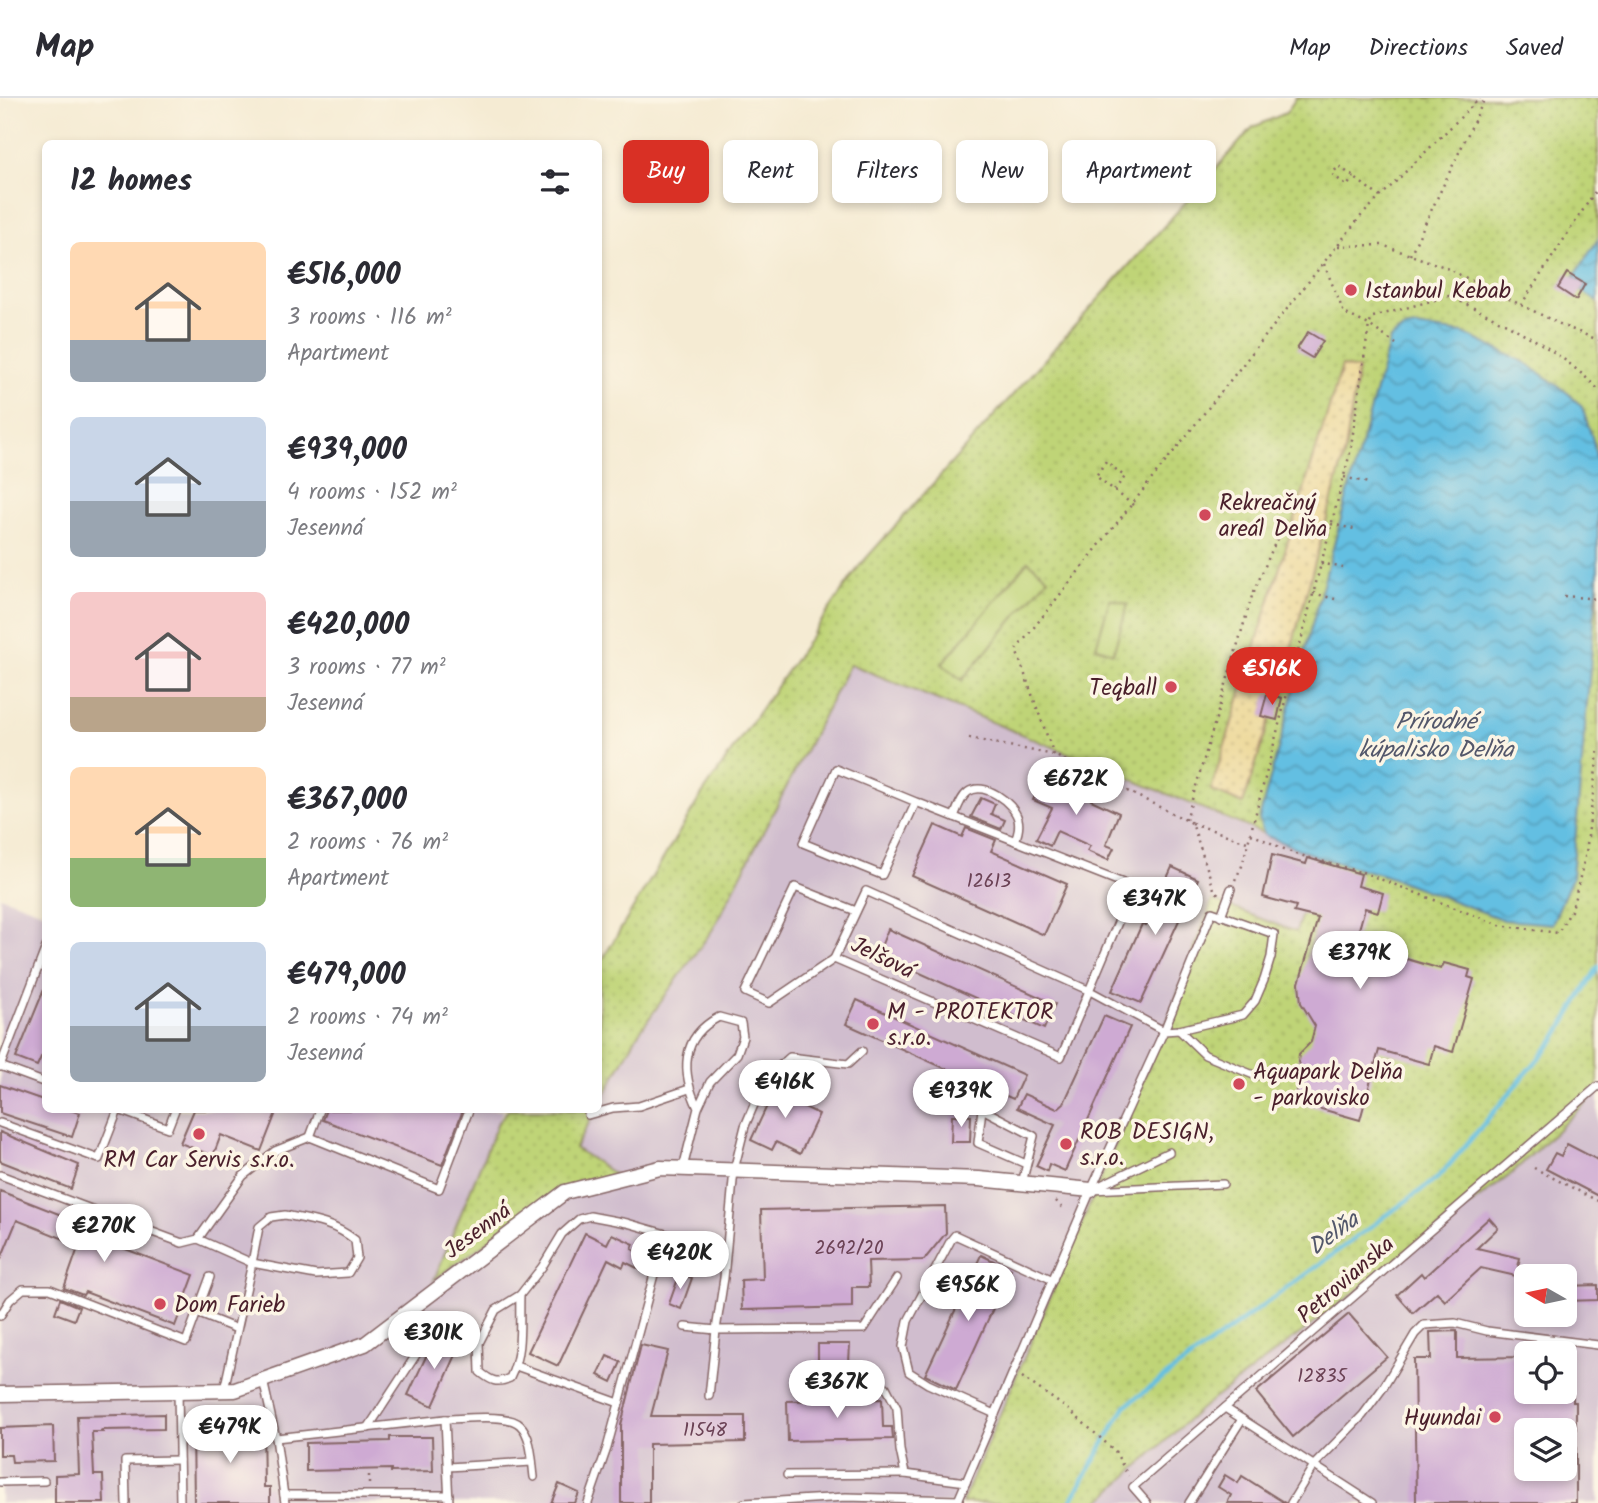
<!DOCTYPE html>
<html lang="en">
<head>
<meta charset="utf-8">
<style>
	body { margin:0; font-family:Kalam,sans-serif; background:#f7f7f7; color:#2b2b33; height:100vh; display:flex; flex-direction:column; font-size:26px; white-space:nowrap }
	* { box-sizing:border-box; margin:0 }
	p { font-size:23px; color:#7c7c81 }
	.icon { flex:none; width:38px; height:38px; fill:none; stroke:currentColor; stroke-width:2; stroke-linecap:round; stroke-linejoin:round }
	.map { position:relative; flex:1; overflow:hidden }
	.drawer { position:absolute; left:42px; top:42px; width:560px; height:973px; display:flex; flex-direction:column; background:#fff; border-radius:10px; box-shadow:0 4px 10px #0003 }
	.drawer>* { flex:none }
	.guide { position:absolute; left:623px; top:42px; width:665px; height:63px; display:flex; gap:14px }
	.needle { width:46px; rotate:279deg }
	.buttons { position:absolute; left:1514px; top:1166px; display:grid; gap:14px }
	.buttons a { display:grid; place-items:center; width:63px; height:63px; border-radius:10px; background:#fff; box-shadow:0 4px 10px #0003; font-size:35px }
	.price { position:absolute; translate:-50% -60px; padding:0 16px; border-radius:24px; background:#fff; color:#222; font-size:23px; line-height:46px; filter:drop-shadow(0 2px 4px #0008) }
	.price::after { content:''; position:absolute; left:50%; top:42px; width:21px; height:16px; margin-left:-10px; background:inherit; clip-path:polygon(0 0,100% 0,50% 100%) }
	.price.current { background:#d93025; color:#fff }
	ul { padding:0; list-style:none }
	li { display:flex; align-items:center; gap:21px; height:175px; padding:0 28px }
	li span { display:grid; place-items:center; flex:none; width:196px; height:140px; border-radius:10px; color:#555 }
	li>.icon { margin-inline-start:auto }
	span .icon { width:84px; height:84px; fill:#fffc; stroke-width:1 }
	li b { font-size:30px }
	h2 { display:flex; justify-content:space-between; align-items:center; height:84px; padding:0 28px; font-size:30px }
	.tag { padding:0 24px; border-radius:10px; background:#fff; box-shadow:0 4px 10px #0003; font-size:24px; line-height:63px }
	.tag.current { background:#d93025; color:#fff }
	header { display:flex; align-items:center; gap:42px; box-sizing:border-box; height:98px; padding:0 35px; background:#fff; border-bottom:2px solid #e1e1e2 }
	header strong { font-size:33px }
	nav { display:flex; gap:38px; margin-inline-start:auto; font-size:24px }
	.map>svg:first-child { display:block }
</style>
</head>
<body>
<header>
<strong>Map</strong>
<nav><a>Map</a><a>Directions</a><a>Saved</a></nav>
</header>
<div class="map">
<svg width="1598" height="1405" viewBox="0 0 1598 1405">
	<defs>
		<pattern id="green-dots" width="8" height="8" patternUnits="userSpaceOnUse" patternTransform="scale(1.75)"><rect width="8" height="8" fill="#bfd477"/><path d="M2 2h.1M6 6h.1" fill="none" stroke="#a6b667" stroke-width="1.8" stroke-linecap="round"/></pattern>
		<pattern id="sand-dots" width="8" height="8" patternUnits="userSpaceOnUse" patternTransform="scale(1.75)"><rect width="8" height="8" fill="#eeda9e"/><path d="M2 2h.1M6 6h.1" fill="none" stroke="#cebb88" stroke-width="1.8" stroke-linecap="round"/></pattern>
		<pattern id="water-waves" width="16" height="10" patternUnits="userSpaceOnUse" patternTransform="scale(1.75)"><rect width="16" height="10" fill="#64bfe2"/><path d="M0 5q4-4 8 0t8 0" fill="none" stroke="#549bb7"/></pattern>
	</defs>
	<rect width="100%" height="100%" fill="#fcf5e5"/>
	<filter id="ink" filterUnits="userSpaceOnUse"><feTurbulence type="fractalNoise" baseFrequency=".0143" numOctaves="2"/><feDisplacementMap in="SourceGraphic" scale="14" xChannelSelector="R" yChannelSelector="G"/><feConvolveMatrix kernelMatrix="1 2 1 2 8 2 1 2 1" color-interpolation-filters="sRGB"/></filter>
	<filter id="wash" filterUnits="userSpaceOnUse"><feTurbulence type="fractalNoise" baseFrequency=".00686" numOctaves="4" result="noise"/><feDisplacementMap in="SourceGraphic" scale="28" xChannelSelector="R" yChannelSelector="G"/><feGaussianBlur stdDeviation="1.57" result="paint"/><feColorMatrix in="noise" values="0 0 0 0 0 0 0 0 0 0 0 0 0 0 0 0 0 1.4 0 .05"/><feComposite in="paint" operator="in"/></filter>
	<g filter="url(#wash)">
		<rect width="100%" height="100%" fill="#f5ebd3"/>
		<g fill="#d0bdce" fill-rule="evenodd">
			<path d="M850,566L1320,760L1297,834L1212,802L1164,933L962,1405H0V798L45,815L46,1012H503L435,1180L555,1095L616,1077L575,1050L596,1012H598L599,1007L638,936L713,831Z"/>
			<path d="M1598,993V1405H1098L1199,1312L1510,1077ZM1526,1178H1564V1216H1526ZM1526,1255H1564V1293H1526ZM1526,1332H1564V1370H1526Z"/>
		</g>
		<g fill="url(#green-dots)" stroke="#847a51" stroke-width="2">
			<path d="M1296,0H1598V993L1510,1077L1199,1312L1098,1405H962L1164,933L1212,802L1296,834L1321,759L850,566L713,831L638,936L599,1007V867L701,698L860,467L1253,29L1286,15Z"/>
			<path d="M508,1012H596L575,1050L617,1078L555,1095L434,1182L498,1024Z"/>
		</g>
		<path fill="url(#sand-dots)" stroke="#9c7c64" stroke-width="2" d="M1342,268L1358,271L1345,354L1284,577L1243,706L1211,692Z"/>
		<g fill="#bfd477" stroke="#847a51" stroke-width="2">
			<path d="M1028,463L1048,480L962,582L942,566Z"/>
			<path d="M1110,501L1128,506L1113,555L1096,549Z"/>
		</g>
		<g fill="url(#water-waves)" stroke="#576f86" stroke-width="2">
			<path d="M1598,141V204L1581,193L1585,186L1574,179Z"/>
			<path d="M1416,229L1463,235L1526,265L1569,296L1582,309L1593,342L1598,368V478L1572,780L1552,826L1504,822L1387,778L1320,760L1264,737L1259,721L1390,241L1403,231Z"/>
		</g>
		<g fill="none" stroke-linecap="round" stroke-linejoin="round">
			<path stroke="#64bfe2" stroke-width="4.5" d="M1070,1405L1125,1308L1439,1079L1556,940L1598,869"/>
		</g>
		<g id="blocks">
			<g fill="#ceaad3" fill-rule="evenodd">
				<path d="M1567,175L1585,186L1576,202L1558,190Z"/>
				<path d="M1308,234L1323,243L1312,260L1297,251Z"/>
				<path d="M1267,596L1282,600L1277,622L1261,618Z"/>
				<path d="M1044,679L1078,696L1083,686L1096,693L1091,702L1119,715L1106,747L1114,750L1108,762L1087,753L1090,748L1057,733L1050,748L1036,741L1052,710L1033,702Z"/>
				<path d="M981,700L995,706L991,716L1005,722L1001,731L971,719Z"/>
				<path d="M935,727L962,739L966,730L996,742L991,753L1067,786L1044,837L912,778Z"/>
				<path d="M1272,757L1306,766L1308,760L1361,776L1358,788L1383,795L1378,814L1365,810L1352,856L1376,863L1381,848L1394,851L1393,857L1441,871L1444,865L1470,872L1468,879L1474,881L1453,954L1434,948L1429,966L1379,952L1360,1022L1293,1003L1302,974L1298,964L1299,956L1311,944L1315,928L1301,905L1299,885L1318,820L1294,814L1296,808L1263,799Z"/>
				<path d="M1172,769L1198,781L1141,905L1112,893L1142,826L1146,827Z"/>
				<path d="M888,831L1055,906L1044,931L878,856Z"/>
				<path d="M45,889L46,961L41,959L37,968L16,960Z"/>
				<path d="M857,902L1024,977L1013,1001L846,926Z"/>
				<path d="M1104,918L1130,929L1065,1073L1049,1066L1047,1073L1036,1068L1055,1027L1017,1010L1024,996L1057,1011L1064,1005Z"/>
				<path d="M780,980L801,989L794,1004L819,1016L800,1056L776,1044L772,1052L751,1042Z"/>
				<path d="M0,987L46,1003V1012H70L80,1015L72,1039L0,1015Z"/>
				<path d="M194,1012H277L261,1053L221,1037L213,1058L180,1045Z"/>
				<path d="M327,1012H463L442,1067L323,1022Z"/>
				<path d="M952,1017L971,1018L970,1044H951Z"/>
				<path d="M0,1034L79,1067L71,1091L0,1063Z"/>
				<path d="M1567,1046L1598,1062V1098L1546,1071L1555,1055L1561,1058Z"/>
				<path d="M0,1093L87,1127L83,1135L194,1177L175,1228L85,1194L83,1197L64,1190L79,1147L17,1122L0,1163Z"/>
				<path d="M945,1108L946,1135L924,1162L868,1163L869,1189H852V1209L742,1212L741,1182L763,1181L761,1112Z"/>
				<path d="M1489,1120L1498,1130L1477,1150L1520,1160L1516,1178L1481,1170L1445,1203L1437,1194L1413,1215L1397,1197L1421,1175L1424,1179Z"/>
				<path d="M585,1135L607,1146L612,1136L634,1146L632,1151L648,1160L641,1172L625,1164L623,1169L608,1161L558,1268L528,1254Z"/>
				<path d="M981,1157L1011,1171L956,1292L925,1277Z"/>
				<path d="M680,1175L692,1180L681,1211L669,1206Z"/>
				<path d="M1598,1187V1202L1564,1203V1188Z"/>
				<path d="M60,1201L79,1209L74,1222L55,1215Z"/>
				<path d="M1349,1216L1387,1259L1293,1339L1256,1294Z"/>
				<path d="M1457,1233V1260L1526,1259V1293H1573V1304H1576V1405H1416L1414,1261H1431L1430,1234ZM1526,1332H1564V1370H1526Z"/>
				<path d="M436,1237L460,1248L433,1308L408,1297Z"/>
				<path d="M818,1246H850L849,1264H836V1270L818,1269Z"/>
				<path d="M641,1247L668,1253L651,1318H745V1344L649,1346V1405H621V1327Z"/>
				<path d="M607,1258L621,1264L612,1284L598,1277Z"/>
				<path d="M882,1301L883,1329H892L893,1341L788,1343L787,1303Z"/>
				<path d="M164,1316V1331L102,1332L103,1334H92L94,1377H103L104,1405H55V1377L79,1376L77,1318Z"/>
				<path d="M263,1325L264,1389H270V1405H194L193,1329Z"/>
				<path d="M53,1328L54,1363L12,1364L11,1357H0V1330Z"/>
				<path d="M390,1339H432L433,1373L391,1374V1371L306,1373V1345L390,1343Z"/>
				<path d="M1225,1377L1238,1385L1242,1378L1285,1405H1227L1231,1397L1218,1389Z"/>
				<path d="M559,1386L579,1395L575,1405H551Z"/>
			</g>
		</g>
	</g>
	<g filter="url(#ink)">
		<use href="#blocks" fill-opacity="0" stroke="#866666" stroke-width="2"/>
		<g fill="none" stroke-linecap="round" stroke-linejoin="round">
			<defs>
				<g id="service">
					<path d="M916,704L836,671L803,745L882,777L916,704L1133,789L1061,959L834,861L866,793L1090,893L1164,933L1179,932L1243,917L1255,903L1264,882L1271,859L1274,836L1212,814L1164,933L1091,1092L957,1405"/>
					<path d="M954,719C957,711 961,699 968,694C984,683 1013,704 1018,721C1020,729 1018,736 1015,743"/>
					<path d="M1221,818L1231,791"/>
					<path d="M834,861L769,905L745,894L795,789L856,813"/>
					<path d="M1179,932L1205,957L1256,978"/>
					<path d="M0,968L46,985"/>
					<path d="M0,969L46,849"/>
					<path d="M119,1012L168,1030L175,1012"/>
					<path d="M588,1017L613,1010L639,1008L689,991"/>
					<path d="M0,1025L99,1061L118,1012"/>
					<path d="M310,1039L439,1091L469,1012"/>
					<path d="M310,1039L320,1012"/>
					<path d="M683,1070L698,1010L710,984L737,956L743,939L741,925L719,919C680,939 681,975 698,1010"/>
					<path d="M0,1077L182,1145L198,1141L243,1078L275,1053L310,1039"/>
					<path d="M1022,1085L1034,1038L982,1011L978,1045L1026,1066"/>
					<path d="M1095,1090L1169,1054"/>
					<path d="M1091,1092L1223,1086"/>
					<path d="M285,1117C311,1122 334,1125 355,1142L357,1160L348,1175L316,1177L252,1165L259,1129L271,1119Z"/>
					<path d="M198,1141L252,1165L224,1292"/>
					<path d="M520,1197C519,1225 523,1254 510,1280C497,1286 491,1283 480,1274L479,1245L496,1212L520,1197L542,1169L562,1136L579,1121L590,1118L627,1125L726,1153"/>
					<path d="M197,1215L237,1231"/>
					<path d="M0,1218L10,1202L23,1191H50L186,1244L210,1179"/>
					<path d="M685,1229L716,1232L724,1180L734,1072L745,1028L765,981L790,959L848,966L862,953"/>
					<path d="M516,1268L619,1305"/>
					<path d="M803,1277L858,1276L886,1289L897,1310L900,1352L905,1376L966,1384"/>
					<path d="M263,1282L276,1340L285,1405"/>
					<path d="M178,1293L180,1405"/>
					<path d="M709,1298L716,1232L864,1231L897,1180"/>
					<path d="M1225,1310L1372,1405"/>
					<path d="M995,1316L928,1286L909,1274L903,1249L908,1223L951,1142L955,1137L1053,1182"/>
					<path d="M368,1330L431,1234"/>
					<path d="M276,1340L445,1321"/>
					<path d="M448,1369L532,1364"/>
					<path d="M787,1377L905,1376"/>
					<path d="M0,1384L44,1383"/>
					<path d="M284,1397H449"/>
					<path d="M126,1405L125,1363L179,1362"/>
					<path d="M449,1405L445,1321C462,1321 509,1315 520,1327C532,1338 532,1364 534,1379"/>
					<path d="M588,1405L607,1350L665,1136"/>
					<path d="M744,1405L846,1399L959,1402"/>
					<path d="M1147,1405L1133,1389L1598,988"/>
					<path d="M1189,1405L1242,1321"/>
					<path d="M1291,1405L1314,1367L1363,1317L1383,1290L1415,1236L1424,1227L1455,1225L1487,1233L1598,1247"/>
				</g>
				<path id="minor" d="M0,1296L235,1292L365,1246L565,1094L660,1070L979,1081L1091,1092"/>
			</defs>
			<use href="#service" stroke="#866666" stroke-width="10"/>
			<use href="#minor" stroke="#866666" stroke-width="17"/>
			<g stroke="#866666" stroke-width="2.5" stroke-dasharray="2 5" stroke-linecap="butt">
				<path d="M1354,79L1347,88L1332,76L1339,68L1380,99"/>
				<path d="M1338,148L1382,147L1442,168L1564,228L1598,242"/>
				<path d="M1410,157L1485,0"/>
				<path d="M1324,166L1344,215L1369,227L1396,246"/>
				<path d="M1521,207L1598,89"/>
				<path d="M1344,379L1368,385"/>
				<path d="M1114,392L1125,379L1106,363L1096,378L1133,407"/>
				<path d="M1331,426L1354,431"/>
				<path d="M1321,465L1343,470"/>
				<path d="M1313,495L1335,501"/>
				<path d="M1564,498L1598,501"/>
				<path d="M1296,560L1317,565"/>
				<path d="M969,640L1054,657L1192,725L1215,794L1220,796"/>
				<path d="M1054,657L1016,552L1360,119L1480,0"/>
				<path d="M1186,722L1252,498L1285,422"/>
				<path d="M1192,725L1247,744"/>
				<path d="M1251,736L1293,755L1360,774"/>
				<path d="M1362,774L1499,827L1558,835L1572,811L1586,755L1598,654"/>
				<path d="M1235,782L1242,768L1350,355L1369,227L1373,219L1449,198C1505,225 1553,246 1598,291"/>
				<path d="M1534,1070L1598,1103"/>
				<path d="M1056,1103L1063,1111"/>
				<path d="M1022,1279L1069,1312L1115,1353L1128,1378"/>
				<path d="M369,1386V1372"/>
			</g>
			<use href="#service" stroke="#fff" stroke-width="7"/>
			<use href="#minor" stroke="#fff" stroke-width="14"/>
		</g>
	</g>
	<g fill="#d1495b" stroke="#fcf5e5" stroke-width="2.5">
		<circle cx="1351" cy="192" r="7"/>
		<circle cx="1205" cy="417" r="7"/>
		<circle cx="1171" cy="589" r="7"/>
		<circle cx="873" cy="926" r="7"/>
		<circle cx="1239" cy="986" r="7"/>
		<circle cx="199" cy="1036" r="7"/>
		<circle cx="1066" cy="1046" r="7"/>
		<circle cx="160" cy="1206" r="7"/>
		<circle cx="1495" cy="1319" r="7"/>
	</g>
	<g text-anchor="middle" stroke-width="7" stroke-linejoin="round" paint-order="stroke">
		<g font-size="19" fill="#6b4255">
			<text x="989" y="789">12613</text>
			<text x="849" y="1156">2692/20</text>
			<text x="1322" y="1284">12835</text>
			<text x="705" y="1338">11548</text>
		</g>
		<g font-size="23" fill="#4a1f2b" stroke="#fcf5e5" text-anchor="start">
			<text x="1365" y="200">Istanbul Kebab</text>
			<text x="1219" y="412">Rekreačný<tspan x="1219" dy="26">areál Delňa</tspan></text>
			<text x="1157" y="597" text-anchor="end">Teqball</text>
			<text x="887" y="921">M - PROTEKTOR<tspan x="887" dy="26">s.r.o.</tspan></text>
			<text x="1253" y="981">Aquapark Delňa<tspan x="1253" dy="26">- parkovisko</tspan></text>
			<text x="1080" y="1041">ROB DESIGN,<tspan x="1080" dy="26">s.r.o.</tspan></text>
			<text x="199" y="1069" text-anchor="middle">RM Car Servis s.r.o.</text>
			<text x="174" y="1214">Dom Farieb</text>
			<text x="1481" y="1327" text-anchor="end">Hyundai</text>
		</g>
		<g font-size="23" fill="#4a1f2b" stroke="#fcf5e5">
			<text transform="translate(883 859) rotate(26)" y="8">Jelšová</text>
			<text transform="translate(477 1132) rotate(-37)" y="8">Jesenná</text>
			<text transform="translate(1345 1181) rotate(-41)" y="8">Petrovianska</text>
		</g>
		<g font-size="24" font-style="italic" fill="#53576b" stroke="#fcf5e5">
			<text x="1436" y="631">Prírodné<tspan x="1436" dy="28">kúpalisko Delňa</tspan></text>
			<text transform="translate(1333 1135) rotate(-36)" y="8">Delňa</text>
		</g>
	</g>
</svg>
<div class="buttons">
<a><svg class="needle" viewBox="-14 -14 28 28"><path d="M0-13l5 13h-10z" fill="#e53935"/><path d="M0 13l5-13h-10z" fill="#7c7c81"/></svg></a>
<a><svg class="icon" aria-label="locate" viewBox="0 0 24 24"><circle cx="12" cy="12" r="6"/><path d="M12 2v4M12 18v4M2 12h4M18 12h4"/></svg></a>
<a><svg class="icon" aria-label="layers" viewBox="0 0 24 24"><path d="M12 4l9 5-9 5-9-5zM3 14l9 5 9-5"/></svg></a>
</div>
<b class="price current" style="left:1272px;top:609px">€516K</b>
<b class="price" style="left:1076px;top:719px">€672K</b>
<b class="price" style="left:1155px;top:839px">€347K</b>
<b class="price" style="left:1360px;top:893px">€379K</b>
<b class="price" style="left:785px;top:1022px">€416K</b>
<b class="price" style="left:961px;top:1031px">€939K</b>
<b class="price" style="left:104px;top:1166px">€270K</b>
<b class="price" style="left:680px;top:1193px">€420K</b>
<b class="price" style="left:968px;top:1225px">€956K</b>
<b class="price" style="left:434px;top:1273px">€301K</b>
<b class="price" style="left:837px;top:1322px">€367K</b>
<b class="price" style="left:230px;top:1367px">€479K</b>
<div class="guide">
<a class="tag current">Buy</a>
<a class="tag">Rent</a>
<a class="tag">Filters</a>
<a class="tag">New</a>
<a class="tag">Apartment</a>
</div>
<section class="drawer">
<h2>12 homes<svg class="icon" aria-label="filters" viewBox="0 0 24 24"><path d="M4 7h16M4 17h16"/><circle cx="9" cy="7" r="2"/><circle cx="15" cy="17" r="2"/></svg></h2>
<ul>
<li><span style="background:linear-gradient(#ffd9b3 70%,#9aa5b1 0)"><svg class="icon" aria-label="home" viewBox="0 0 24 24"><path d="M3 11l9-7 9 7M6 9v11h12V9"/></svg></span><div><b>€516,000</b><p>3 rooms · 116 m²</p><p>Apartment</p></div></li>
<li><span style="background:linear-gradient(#c9d6e8 60%,#9aa5b1 0)"><svg class="icon" aria-label="home" viewBox="0 0 24 24"><path d="M3 11l9-7 9 7M6 9v11h12V9"/></svg></span><div><b>€939,000</b><p>4 rooms · 152 m²</p><p>Jesenná</p></div></li>
<li><span style="background:linear-gradient(#f6c9c9 75%,#b9a48a 0)"><svg class="icon" aria-label="home" viewBox="0 0 24 24"><path d="M3 11l9-7 9 7M6 9v11h12V9"/></svg></span><div><b>€420,000</b><p>3 rooms · 77 m²</p><p>Jesenná</p></div></li>
<li><span style="background:linear-gradient(#ffd9b3 65%,#8fb573 0)"><svg class="icon" aria-label="home" viewBox="0 0 24 24"><path d="M3 11l9-7 9 7M6 9v11h12V9"/></svg></span><div><b>€367,000</b><p>2 rooms · 76 m²</p><p>Apartment</p></div></li>
<li><span style="background:linear-gradient(#c9d6e8 60%,#9aa5b1 0)"><svg class="icon" aria-label="home" viewBox="0 0 24 24"><path d="M3 11l9-7 9 7M6 9v11h12V9"/></svg></span><div><b>€479,000</b><p>2 rooms · 74 m²</p><p>Jesenná</p></div></li>
</ul>
</section>
</div>
</body>
</html>
